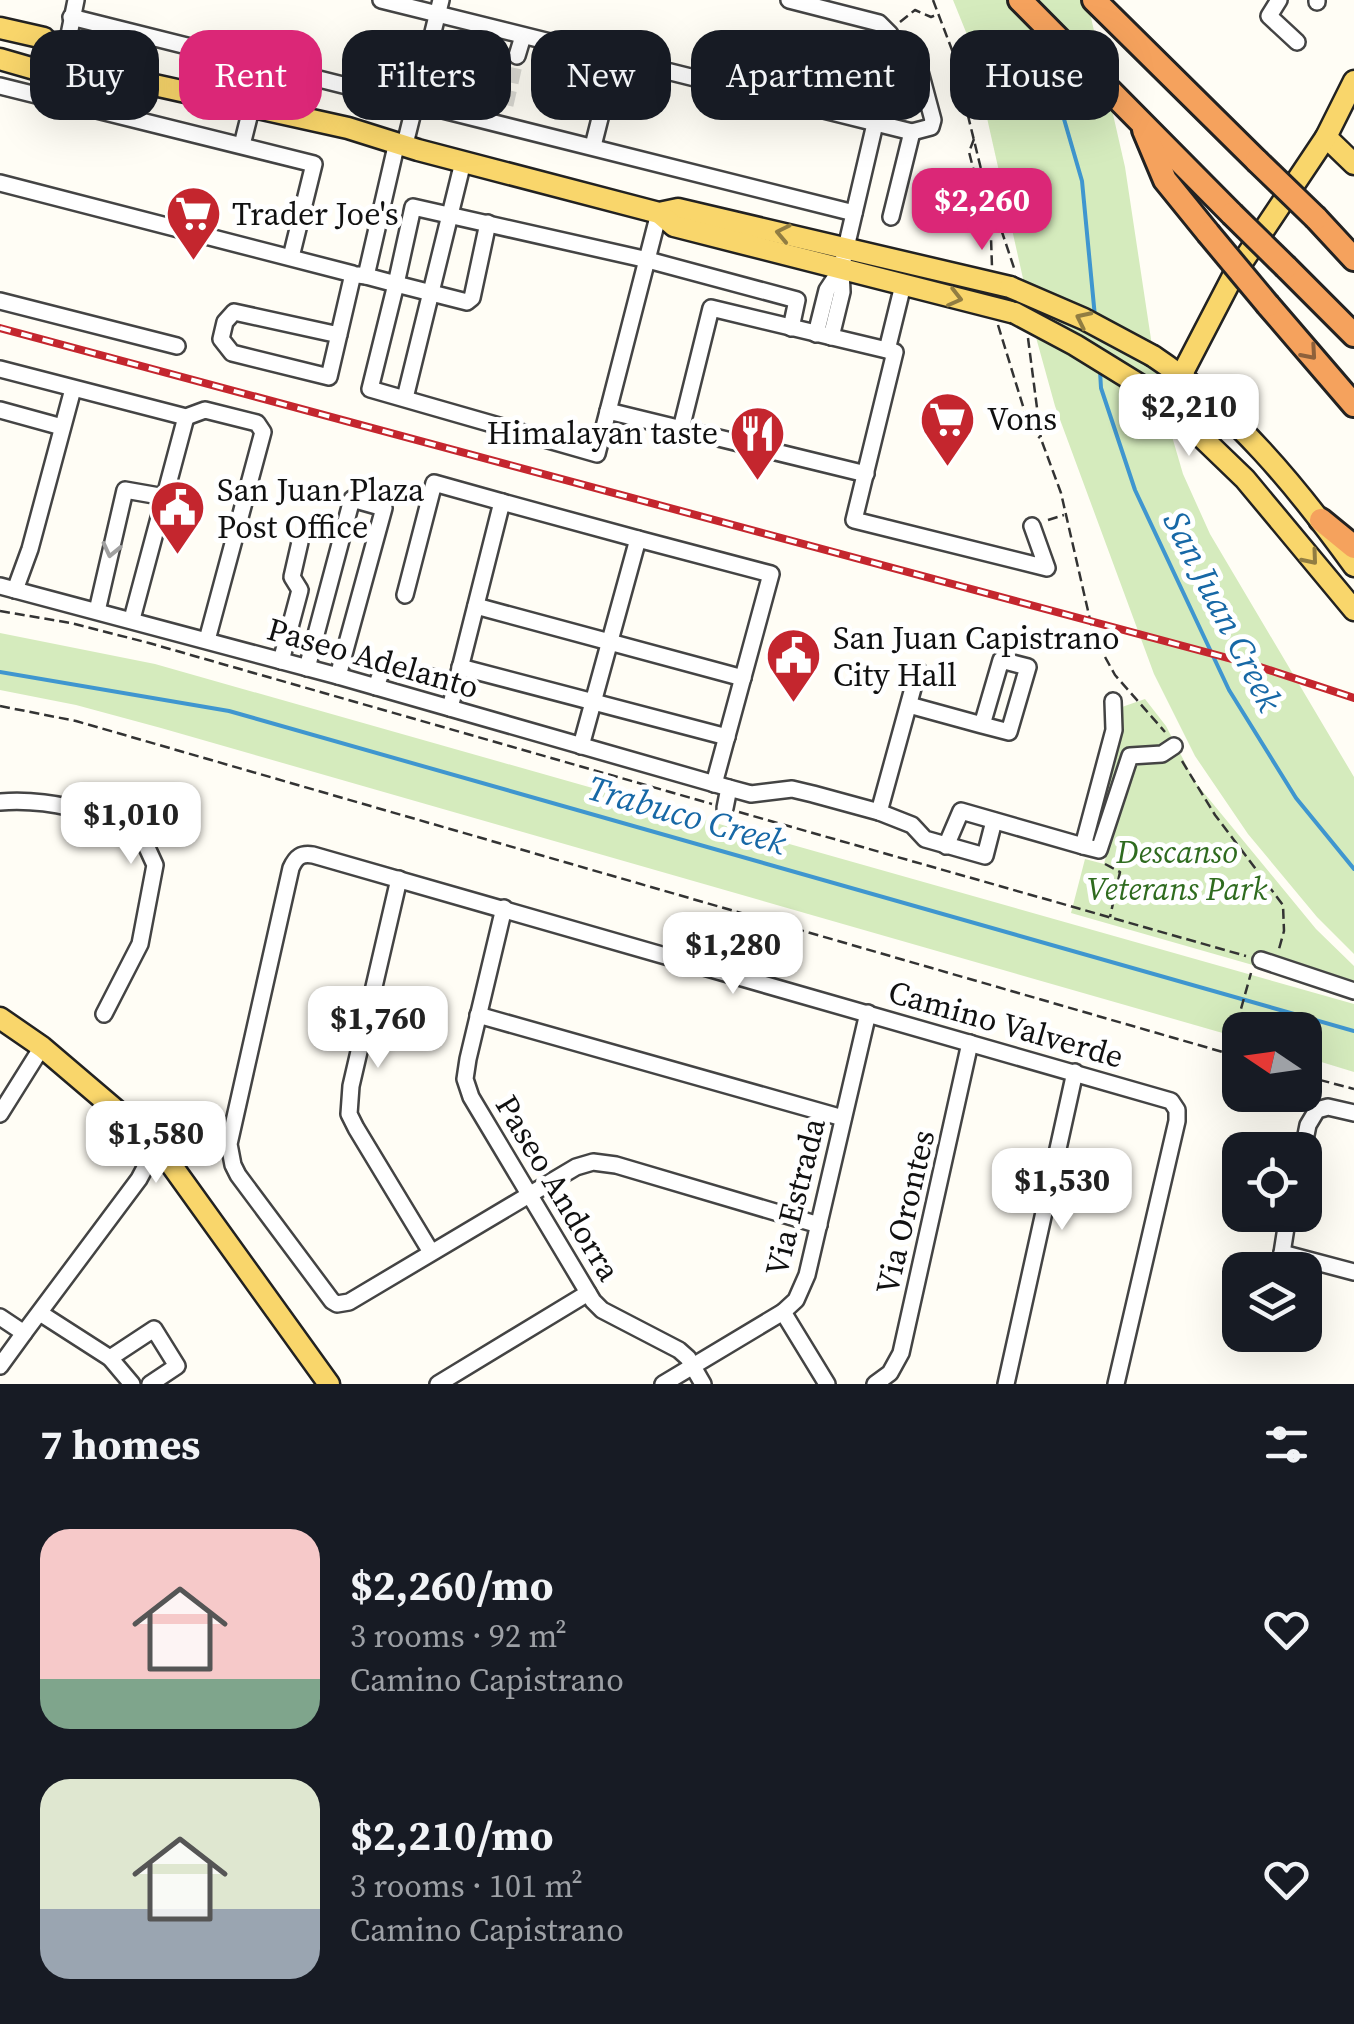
<!DOCTYPE html>
<html lang="en">
<head>
<meta charset="utf-8">
<style>
	body { margin:0; font-family:"Source Serif 4",serif; background:#242831; color:#f1f3f6; height:100vh; display:flex; flex-direction:column; font-size:38px; white-space:nowrap }
	* { box-sizing:border-box; margin:0 }
	p { font-size:32px; color:#9ea1a6 }
	.icon { flex:none; width:55px; height:55px; fill:none; stroke:currentColor; stroke-width:2; stroke-linecap:round; stroke-linejoin:round }
	.map { position:relative; height:1384px; overflow:hidden }
	.side { display:flex; flex-direction:column; background:#171b24; flex:1 }
	.side>* { flex:none }
	.guide { position:absolute; left:30px; top:30px; width:1295px; height:90px; display:flex; gap:20px }
	.needle { width:65px; rotate:283deg }
	.tools { position:absolute; left:1222px; top:1012px; display:grid; gap:20px }
	.tools a { display:grid; place-items:center; width:100px; height:100px; border-radius:20px; background:#171b24; box-shadow:0 10px 40px #0002; font-size:50px }
	.price { position:absolute; translate:-50% -85px; padding:0 22px; border-radius:20px; background:#fff; color:#222; font-size:32px; line-height:65px; filter:drop-shadow(0 2px 5px #0008) }
	.price::after { content:''; position:absolute; left:50%; top:60px; width:30px; height:22px; margin-left:-15px; background:inherit; clip-path:polygon(0 0,100% 0,50% 100%) }
	.price.current { background:#db2777; color:#fff }
	ul { padding:0; list-style:none }
	li { display:flex; align-items:center; gap:30px; height:250px; padding:0 40px }
	li span { display:grid; place-items:center; flex:none; width:280px; height:200px; border-radius:30px; color:#555 }
	li>.icon { margin-inline-start:auto }
	span .icon { width:120px; height:120px; fill:#fffc; stroke-width:1 }
	li b { font-size:42px }
	h2 { display:flex; justify-content:space-between; align-items:center; height:120px; padding:0 40px; font-size:42px }
	.pill { padding:0 35px; border-radius:30px; background:#171b24; box-shadow:0 10px 40px #0002; font-size:35px; line-height:90px }
	.pill.current { background:#db2777; color:#fff }
	.map>svg:first-child { display:block }
</style>
</head>
<body>
<div class="map">
<svg width="1354" height="1384" viewBox="0 0 1354 1384">
	<rect width="100%" height="100%" fill="#fffdf5"/>
	<g fill="#d5ebbd">
		<path d="M953,0H1087L1125,167L1159,392L1183,474L1210,534L1354,777V954L1317,917L1248,834L1195,756L1154,674L1055,406L1037,341L970,42Z"/>
		<path d="M0,633L155,664L1354,1004V1072L1305,1057V1030H1240V1038L161,728L76,705L0,690Z"/>
		<path d="M1145,699L1166,726L1195,782L1316,929L1354,966V994L1071,913L1085,859L1104,864L1110,840L1092,835L1119,708Z"/>
	</g>
	<g fill="none" stroke-linecap="round" stroke-linejoin="round">
		<g stroke="#3f96cf" stroke-width="4">
			<path d="M1039,33L1082,181L1095,317"/>
			<path d="M1100,371L1101,388L1135,490L1229,690L1296,798L1354,869"/>
			<path d="M0,672L229,711L1354,1031"/>
		</g>
		<path stroke="#dbdad3" stroke-width="15" stroke-dasharray="15 8" stroke-linecap="butt" d="M506,105L517,56"/>
		<defs>
			<g id="minor">
				<path d="M381,0L912,132L891,217"/>
				<path d="M789,0L879,23L890,34L893,47L841,269L842,292L831,337"/>
				<path d="M1279,0L1269,16L1297,42"/>
				<path d="M1317,0V2"/>
				<path d="M71,17L854,213"/>
				<path d="M517,56L523,36"/>
				<path d="M0,86L314,164L291,257"/>
				<path d="M56,99L76,0"/>
				<path d="M912,132L931,127L933,120L918,64"/>
				<path d="M405,144L441,0"/>
				<path d="M242,145L251,109"/>
				<path d="M593,146L615,59"/>
				<path d="M0,183L353,274L329,377L232,353L221,339L225,322L234,312L339,335"/>
				<path d="M488,223L472,298L467,302L396,284L370,389L597,454L659,213"/>
				<path d="M358,275L366,276L397,142"/>
				<path d="M366,276L396,284L413,207L648,260L797,300L791,328"/>
				<path d="M0,301L177,346"/>
				<path d="M816,334L827,290L841,269"/>
				<path d="M887,350L903,285"/>
				<path d="M0,369L186,417L205,410L257,423L263,432L207,640"/>
				<path d="M405,398L463,162"/>
				<path d="M0,410L62,427"/>
				<path d="M608,411L866,474"/>
				<path d="M681,429L711,308L895,352L854,520L1047,568L1032,526"/>
				<path d="M0,586L338,676L729,788L751,794L792,789L813,794L879,812L912,825L925,839L985,856L994,821"/>
				<path d="M15,590L30,549L73,389"/>
				<path d="M405,595L434,483L502,502"/>
				<path d="M476,606L743,678"/>
				<path d="M97,611L125,490L165,497"/>
				<path d="M132,619L186,417"/>
				<path d="M281,661L300,590L292,577L300,542"/>
				<path d="M460,667L727,737"/>
				<path d="M307,668L352,499L384,508L338,676"/>
				<path d="M376,687L384,664L456,684"/>
				<path d="M909,705L982,725L1001,660L1028,667L1009,732L982,725"/>
				<path d="M450,708L502,502L638,539"/>
				<path d="M581,746L638,539L771,574L714,784"/>
				<path d="M0,802C51,798 92,812 139,830L155,865L140,944L104,1014"/>
				<path d="M725,808L729,788"/>
				<path d="M879,812L918,670"/>
				<path d="M946,846L961,811L1083,846L1114,730L1113,701"/>
				<path d="M1083,846L1099,850L1130,756L1162,754L1174,746"/>
				<path d="M399,879L351,1086L349,1114L356,1128L431,1252"/>
				<path d="M504,908L468,1059L465,1079L471,1097L593,1301L602,1310L679,1350L688,1358L703,1384"/>
				<path d="M1261,960L1354,991"/>
				<path d="M478,1015L843,1118"/>
				<path d="M0,1114L42,1047"/>
				<path d="M98,1145L120,1114"/>
				<path d="M1303,1150L1308,1125L1317,1110L1328,1107L1354,1113"/>
				<path d="M819,1225L616,1165L593,1162L576,1167L349,1302L337,1304L332,1301L238,1175L233,1165L229,1144L291,868C296,857 301,853 313,855L1171,1101L1177,1110V1121L1116,1384"/>
				<path d="M1282,1253L1354,1272"/>
				<path d="M1284,1270L1282,1253L1288,1215"/>
				<path d="M783,1312L827,1384"/>
				<path d="M40,1313L110,1358L132,1384"/>
				<path d="M0,1317L24,1333L139,1179L157,1145"/>
				<path d="M110,1358L154,1329L177,1366L150,1384"/>
				<path d="M0,1366L24,1333"/>
				<path d="M438,1384L588,1293"/>
				<path d="M663,1384L783,1312L796,1300L807,1275L868,1013"/>
				<path d="M875,1384L890,1373L901,1353L970,1043"/>
				<path d="M1006,1384L1075,1072"/>
			</g>
			<g id="major">
				<path d="M0,28L44,38L64,65"/>
				<path d="M0,59L38,70L64,65L348,128L418,150L659,213L678,209L1010,287"/>
				<path d="M1326,137L1354,164"/>
				<path d="M659,213L674,226L1015,313"/>
				<path d="M1153,356C1234,410 1297,487 1354,566"/>
				<path d="M1161,398L1245,479L1354,610"/>
				<path d="M1167,403L1233,276L1326,137L1354,81"/>
				<path d="M0,1018L42,1047L157,1145L329,1384"/>
			</g>
			<g id="highway">
				<path d="M1020,0L1232,214"/>
				<path d="M1094,0L1257,161"/>
				<path d="M1144,130L1165,180L1208,233"/>
				<path d="M1316,218L1354,259"/>
				<path d="M1286,267L1354,335"/>
				<path d="M1268,305L1354,405"/>
				<path d="M1321,520L1354,547"/>
			</g>
		</defs>
		<use href="#minor" stroke="#444" stroke-width="20"/>
		<use href="#major" stroke="#222" stroke-width="25"/>
		<use href="#highway" stroke="#222" stroke-width="28"/>
		<g stroke="#333" stroke-width="2.5" stroke-dasharray="10 5" stroke-linecap="butt">
			<path d="M933,0L952,50L981,169L1015,271"/>
			<path d="M900,22L915,10L931,17L936,15"/>
			<path d="M90,38L91,54"/>
			<path d="M974,139L969,152L991,238L992,267"/>
			<path d="M998,325L1030,429L1040,438"/>
			<path d="M1028,338L1041,439L1061,493L1094,637L1115,675L1165,732"/>
			<path d="M1048,520L1064,515"/>
			<path d="M0,611L71,623L149,643L712,804"/>
			<path d="M0,706L76,721L1240,1057"/>
			<path d="M1182,761L1215,815L1283,905L1284,931L1279,949"/>
			<path d="M739,812L1246,956"/>
			<path d="M1105,864L1120,872L1110,917"/>
			<path d="M1229,1052L1251,973"/>
			<path d="M1305,1076L1354,1089"/>
		</g>
		<use href="#minor" stroke="#fff" stroke-width="15"/>
		<use href="#major" stroke="#f9d66b" stroke-width="20"/>
		<use href="#highway" stroke="#f5a25d" stroke-width="22"/>
		<defs>
			<path id="rail" d="M0,328L1254,665L1354,698"/>
		</defs>
		<use href="#rail" stroke="#c4262e" stroke-width="8"/>
		<use href="#rail" stroke="#fff" stroke-width="4" stroke-dasharray="11" stroke-linecap="butt"/>
		<defs>
			<g id="major-bridge">
				<path d="M1010,287L1084,319L1153,356"/>
				<path d="M1015,313L1075,345L1161,398"/>
			</g>
			<g id="highway-bridge">
				<path d="M1257,161L1316,218"/>
				<path d="M1232,214L1286,267"/>
				<path d="M1208,233L1268,305"/>
			</g>
		</defs>
		<use href="#major-bridge" stroke="#222" stroke-width="25" stroke-linecap="butt"/>
		<use href="#highway-bridge" stroke="#222" stroke-width="28" stroke-linecap="butt"/>
		<path stroke="#333" stroke-width="2.5" stroke-dasharray="10 5" stroke-linecap="butt" d="M1163,416L1173,424"/>
		<use href="#major-bridge" stroke="#f9d66b" stroke-width="20"/>
		<use href="#highway-bridge" stroke="#f5a25d" stroke-width="22"/>
	</g>
	<defs><path id="oneway-chevron" d="M-2-3.5L2.5 0L-2 3.5" fill="none" stroke-width="1.6" stroke-linecap="round" stroke-linejoin="round" transform="scale(2.5)"/></defs>
	<g stroke="#917d42">
		<use href="#oneway-chevron" transform="translate(783 233) rotate(-168)"/>
		<use href="#oneway-chevron" transform="translate(955 298) rotate(14)"/>
		<use href="#oneway-chevron" transform="translate(1083 319) rotate(-154)"/>
		<use href="#oneway-chevron" transform="translate(1311 558) rotate(50)"/>
	</g>
	<use stroke="#8e613b" href="#oneway-chevron" transform="translate(1310 353) rotate(49)"/>
	<use stroke="#a0a0a0" href="#oneway-chevron" transform="translate(111 550) rotate(103)"/>
	<defs>
		<symbol id="supermarket-pin" viewBox="-11 -11 22 30"><path d="M0 17L-7.5 6A9.5 9.5 0 1 1 7.5 6Z" fill="#c4262e" stroke="#fff"/><path d="M-6-5.5h2.5l.6 2H6L4.5 2H-2.5L-4.4-4H-6ZM-1.5 3.2a1.3 1.3 0 1 0 .1 0ZM3 3.2a1.3 1.3 0 1 0 .1 0Z" fill="#fff"/></symbol>
		<symbol id="restaurant-pin" viewBox="-11 -11 22 30"><path d="M0 17L-7.5 6A9.5 9.5 0 1 1 7.5 6Z" fill="#c4262e" stroke="#fff"/><path d="M-5-6h1v4h1v-4h1v4h1v-4h1v5L-1.5 .5V6h-2V.5L-5-1ZM5-6V6H3V1.5H1.5Q1.5-4 5-6Z" fill="#fff"/></symbol>
		<symbol id="civic-pin" viewBox="-11 -11 22 30"><path d="M0 17L-7.5 6A9.5 9.5 0 1 1 7.5 6Z" fill="#c4262e" stroke="#fff"/><path d="M-.6-6.5H3V-4.5H.6V-3L4-1V1h2V6H-6V1h2V-1L-.6-3ZM-1.2 2.5V6h2.4V2.5Z" fill="#fff"/></symbol>
	</defs>
	<g fill-rule="evenodd">
		<use href="#supermarket-pin" x="162" y="182" width="63" height="86"/>
		<use href="#supermarket-pin" x="916" y="388" width="63" height="86"/>
		<use href="#restaurant-pin" x="726" y="402" width="63" height="86"/>
		<use href="#civic-pin" x="146" y="476" width="63" height="86"/>
		<use href="#civic-pin" x="762" y="624" width="63" height="86"/>
	</g>
	<g text-anchor="middle" stroke-width="10" stroke-linejoin="round" paint-order="stroke">
		<g font-size="32" fill="#111" stroke="#fff" text-anchor="start">
			<text x="232" y="225">Trader Joe's</text>
			<text x="987" y="430">Vons</text>
			<text x="718" y="444" text-anchor="end">Himalayan taste</text>
			<text x="217" y="501">San Juan Plaza<tspan x="217" dy="37">Post Office</tspan></text>
			<text x="833" y="649">San Juan Capistrano<tspan x="833" dy="37">City Hall</tspan></text>
		</g>
		<g font-size="32" fill="#111" stroke="#fff">
			<text transform="translate(373 658) rotate(16)" y="11">Paseo Adelanto</text>
			<text transform="translate(1006 1024) rotate(16)" y="11">Camino Valverde</text>
			<text transform="translate(558 1188) rotate(59)" y="11">Paseo Andorra</text>
			<text transform="translate(795 1197) rotate(-76)" y="11">Via Estrada</text>
			<text transform="translate(905 1212) rotate(-77)" y="11">Via Orontes</text>
		</g>
		<g font-size="32" font-style="italic" fill="#2f6b1f" stroke="#fff">
			<text x="1177" y="863">Descanso<tspan x="1177" dy="37">Veterans Park</tspan></text>
		</g>
		<g font-size="35" font-style="italic" fill="#1768a6" stroke="#fff">
			<text transform="translate(1223 611) rotate(63)" y="12">San Juan Creek</text>
			<text transform="translate(687 815) rotate(16)" y="12">Trabuco Creek</text>
		</g>
	</g>
</svg>
<div class="tools">
<a><svg class="needle" viewBox="-14 -14 28 28"><path d="M0-13l5 13h-10z" fill="#e53935"/><path d="M0 13l5-13h-10z" fill="#9ea1a6"/></svg></a>
<a><svg class="icon" aria-label="locate" viewBox="0 0 24 24"><circle cx="12" cy="12" r="6"/><path d="M12 2v4M12 18v4M2 12h4M18 12h4"/></svg></a>
<a><svg class="icon" aria-label="layers" viewBox="0 0 24 24"><path d="M12 4l9 5-9 5-9-5zM3 14l9 5 9-5"/></svg></a>
</div>
<b class="price current" style="left:982px;top:253px">$2,260</b>
<b class="price" style="left:1189px;top:459px">$2,210</b>
<b class="price" style="left:131px;top:867px">$1,010</b>
<b class="price" style="left:733px;top:997px">$1,280</b>
<b class="price" style="left:378px;top:1071px">$1,760</b>
<b class="price" style="left:156px;top:1186px">$1,580</b>
<b class="price" style="left:1062px;top:1233px">$1,530</b>
<div class="guide">
<a class="pill">Buy</a>
<a class="pill current">Rent</a>
<a class="pill">Filters</a>
<a class="pill">New</a>
<a class="pill">Apartment</a>
<a class="pill">House</a>
</div>
</div>
<section class="side">
<h2>7 homes<svg class="icon" aria-label="filters" viewBox="0 0 24 24"><path d="M4 7h16M4 17h16"/><circle cx="9" cy="7" r="2"/><circle cx="15" cy="17" r="2"/></svg></h2>
<ul>
<li><span style="background:linear-gradient(#f6c9c9 75%,#7fa58c 0)"><svg class="icon" aria-label="home" viewBox="0 0 24 24"><path d="M3 11l9-7 9 7M6 9v11h12V9"/></svg></span><div><b>$2,260/mo</b><p>3 rooms · 92 m²</p><p>Camino Capistrano</p></div><svg class="icon" aria-label="heart" viewBox="0 0 24 24"><path d="M12 20l-8-8c-3-5 5-10 8-4 3-6 11-1 8 4z"/></svg></li>
<li><span style="background:linear-gradient(#dfe7d0 65%,#9aa5b1 0)"><svg class="icon" aria-label="home" viewBox="0 0 24 24"><path d="M3 11l9-7 9 7M6 9v11h12V9"/></svg></span><div><b>$2,210/mo</b><p>3 rooms · 101 m²</p><p>Camino Capistrano</p></div><svg class="icon" aria-label="heart" viewBox="0 0 24 24"><path d="M12 20l-8-8c-3-5 5-10 8-4 3-6 11-1 8 4z"/></svg></li>
</ul>
</section>
</body>
</html>
